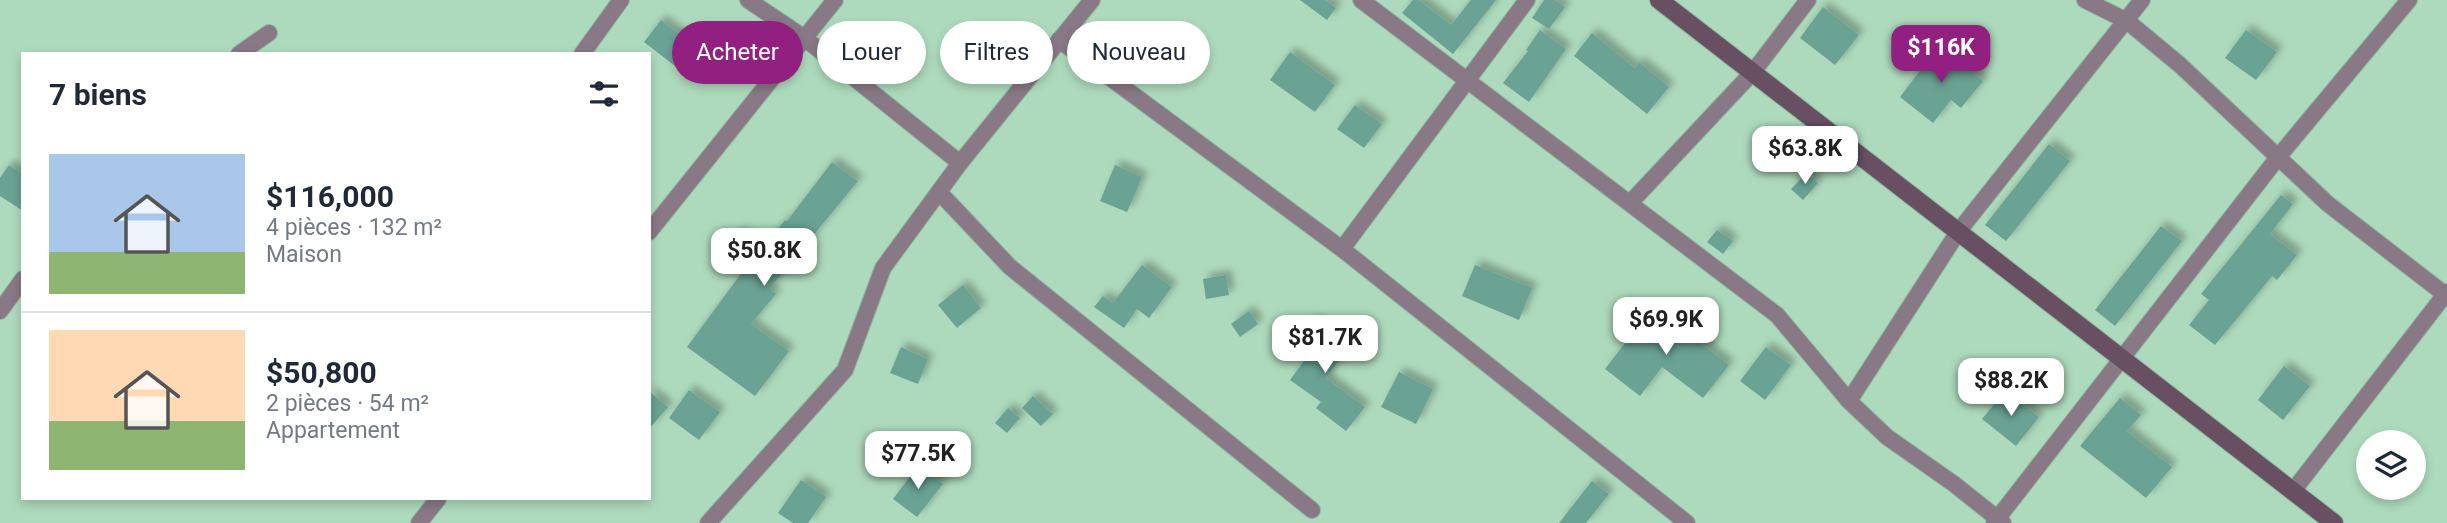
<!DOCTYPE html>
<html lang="fr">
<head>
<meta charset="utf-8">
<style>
	body { margin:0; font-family:Roboto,sans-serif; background:#f6f6f7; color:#1f2937; height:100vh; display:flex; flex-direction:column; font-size:26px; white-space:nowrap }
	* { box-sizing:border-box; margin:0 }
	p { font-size:23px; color:#747a83 }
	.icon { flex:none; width:38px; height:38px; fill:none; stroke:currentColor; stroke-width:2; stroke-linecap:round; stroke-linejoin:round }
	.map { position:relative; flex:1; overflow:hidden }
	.details { position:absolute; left:21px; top:52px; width:630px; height:448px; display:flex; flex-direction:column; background:#fff; border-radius:0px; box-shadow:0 4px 10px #0003 }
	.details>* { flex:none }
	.guide { position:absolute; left:672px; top:21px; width:665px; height:63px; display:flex; gap:14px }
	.buttons { position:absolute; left:2356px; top:430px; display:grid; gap:14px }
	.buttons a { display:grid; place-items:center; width:70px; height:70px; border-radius:50%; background:#fff; box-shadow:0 4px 10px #0003; font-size:35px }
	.price { position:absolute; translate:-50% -60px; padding:0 16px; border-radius:14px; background:#fff; color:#222; font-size:23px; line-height:46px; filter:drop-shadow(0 2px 4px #0008) }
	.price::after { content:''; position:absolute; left:50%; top:42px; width:21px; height:16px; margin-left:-10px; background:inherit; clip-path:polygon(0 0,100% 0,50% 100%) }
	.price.current { background:#922080; color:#fff }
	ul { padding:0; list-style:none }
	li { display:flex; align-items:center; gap:21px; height:175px; padding:0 28px }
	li+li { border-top:2px solid #e0e1e3 }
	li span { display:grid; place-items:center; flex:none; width:196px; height:140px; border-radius:0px; color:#555 }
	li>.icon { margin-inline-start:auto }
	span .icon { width:84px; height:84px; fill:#fffc; stroke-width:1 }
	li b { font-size:30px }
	h2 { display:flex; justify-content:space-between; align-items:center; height:84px; padding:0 28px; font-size:30px }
	.pill { padding:0 24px; border-radius:32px; background:#fff; box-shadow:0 4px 10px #0003; font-size:24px; line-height:63px }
	.pill.current { background:#922080; color:#fff }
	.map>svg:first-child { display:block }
</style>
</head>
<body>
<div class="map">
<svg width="2447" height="523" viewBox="0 0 2447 523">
	<defs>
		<filter id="shadow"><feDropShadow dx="5.5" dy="-5.5" stdDeviation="3.5" flood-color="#0004"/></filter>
	</defs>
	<rect width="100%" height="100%" fill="#addabc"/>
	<g fill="#6aa293" filter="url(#shadow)">
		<path d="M1300,0H1325L1336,8L1327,20Z"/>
		<path d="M1413,0H1419L1451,25L1471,0H1496L1453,54L1402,13Z"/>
		<path d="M1544,0H1555L1565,7L1549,29L1532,18Z"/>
		<path d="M1823,7L1859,35L1835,65L1800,38Z"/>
		<path d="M661,20L692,44L701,32L723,49L697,83L644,42Z"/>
		<path d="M1540,30L1566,49L1529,102L1503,83L1528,51L1526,50Z"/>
		<path d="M2246,30L2277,52L2256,80L2225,58Z"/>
		<path d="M1592,33L1635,68L1639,62L1669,87L1647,114L1574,56Z"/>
		<path d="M1939,46L1983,81L1961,108L1951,100L1933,123L1900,97Z"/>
		<path d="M1290,52L1335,85L1315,112L1270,80Z"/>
		<path d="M1355,105L1382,124L1364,148L1337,129Z"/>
		<path d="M2049,144L2070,161L2006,241L1985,225Z"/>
		<path d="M832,162L858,181L770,288L776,294L751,324L789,351L755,396L687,347L743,271L722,255L739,232L762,249L785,220L787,221Z"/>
		<path d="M9,165L23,174V211L0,196V178Z"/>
		<path d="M1115,165L1142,177L1127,212L1100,201Z"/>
		<path d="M1807,173L1818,183L1803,200L1791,189Z"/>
		<path d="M2281,195L2293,204L2270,234L2297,255L2277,280L2272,276L2215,345L2189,325L2209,300L2201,294Z"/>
		<path d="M2161,226L2182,241L2115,326L2095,310Z"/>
		<path d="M1717,230L1733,241L1723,254L1707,242Z"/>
		<path d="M1142,265L1172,287L1149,318L1137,309L1124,328L1094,307L1103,296L1113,303Z"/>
		<path d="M1475,265L1532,288L1519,320L1462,296Z"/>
		<path d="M1226,275L1229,295L1206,299L1203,279Z"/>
		<path d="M963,285L981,308L957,328L938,305Z"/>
		<path d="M1654,306L1729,365L1703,398L1662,367L1640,396L1605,369Z"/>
		<path d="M1249,311L1258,324L1240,337L1231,324Z"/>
		<path d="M1312,320L1349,347L1326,378L1365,407L1346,431L1316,408L1321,402L1290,380L1307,357L1293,347Z"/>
		<path d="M901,347L928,359L918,384L890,373Z"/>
		<path d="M1766,347L1791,365L1765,400L1740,381Z"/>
		<path d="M2284,366L2310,386L2283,420L2258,400Z"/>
		<path d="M1399,372L1433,389L1416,424L1381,407Z"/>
		<path d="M689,390L720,412L699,440L669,418Z"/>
		<path d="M2006,390L2039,417L2016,446L1982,419Z"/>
		<path d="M649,391L668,407L649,429Z"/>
		<path d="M1033,396L1053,414L1041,426L1022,408Z"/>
		<path d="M2120,398L2141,415L2127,431L2172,467L2146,498L2080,446Z"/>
		<path d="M1008,408L1020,418L1007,433L995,423Z"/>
		<path d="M919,465L943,484L917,517L893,499Z"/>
		<path d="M801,480L826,497L808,523H793L778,513Z"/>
		<path d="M1592,481L1609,494L1586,523H1559Z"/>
	</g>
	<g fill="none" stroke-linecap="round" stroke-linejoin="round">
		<defs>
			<g id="street">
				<path d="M748,0L803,37L960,163"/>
				<path d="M1361,0L1777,315L1849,401L1887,437L1954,484L2003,523"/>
				<path d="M2085,0L2127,21L2180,65L2328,204L2447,296"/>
				<path d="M1059,40L1342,249L1687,523"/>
				<path d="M239,54L269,33"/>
				<path d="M582,54L621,0"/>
				<path d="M939,192L1010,267L1312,510"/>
				<path d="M1630,203L1753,72L1808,0"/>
				<path d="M649,232L835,0"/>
				<path d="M1342,249L1527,0"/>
				<path d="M0,311L23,279"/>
				<path d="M1849,401L1958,232L2142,0"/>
				<path d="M2293,491L2447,292"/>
				<path d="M419,523L438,499"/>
				<path d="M708,523L845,370L883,268L960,163L1092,0"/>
				<path d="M1994,523L2279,156L2409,0"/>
			</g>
			<path id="secondary" d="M1659,0L2334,523"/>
		</defs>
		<use href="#street" stroke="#8fb79c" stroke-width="18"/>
		<use href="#secondary" stroke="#8fb79c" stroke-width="20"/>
		<use href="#street" stroke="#897885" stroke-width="16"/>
		<use href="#secondary" stroke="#684f62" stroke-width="18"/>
	</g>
</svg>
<div class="buttons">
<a><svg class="icon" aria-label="layers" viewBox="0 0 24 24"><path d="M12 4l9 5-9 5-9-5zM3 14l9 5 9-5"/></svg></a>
</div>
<b class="price current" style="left:1941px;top:85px">$116K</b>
<b class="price" style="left:1805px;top:186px">$63.8K</b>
<b class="price" style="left:764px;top:288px">$50.8K</b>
<b class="price" style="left:1666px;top:357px">$69.9K</b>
<b class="price" style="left:1325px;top:375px">$81.7K</b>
<b class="price" style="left:2011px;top:418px">$88.2K</b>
<b class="price" style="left:918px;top:491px">$77.5K</b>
<div class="guide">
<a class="pill current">Acheter</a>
<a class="pill">Louer</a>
<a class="pill">Filtres</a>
<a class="pill">Nouveau</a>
</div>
<section class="details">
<h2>7 biens<svg class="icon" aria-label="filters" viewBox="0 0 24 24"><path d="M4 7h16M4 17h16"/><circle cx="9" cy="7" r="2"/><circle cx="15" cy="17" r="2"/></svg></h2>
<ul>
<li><span style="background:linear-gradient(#a9c7e8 70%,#8fb573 0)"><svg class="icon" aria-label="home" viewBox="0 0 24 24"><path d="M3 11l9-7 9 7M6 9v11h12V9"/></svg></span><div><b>$116,000</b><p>4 pièces · 132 m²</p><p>Maison</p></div></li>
<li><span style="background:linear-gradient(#ffd9b3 65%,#8fb573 0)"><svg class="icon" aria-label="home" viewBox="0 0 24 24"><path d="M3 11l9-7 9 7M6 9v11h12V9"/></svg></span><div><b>$50,800</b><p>2 pièces · 54 m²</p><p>Appartement</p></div></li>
</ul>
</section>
</div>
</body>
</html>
